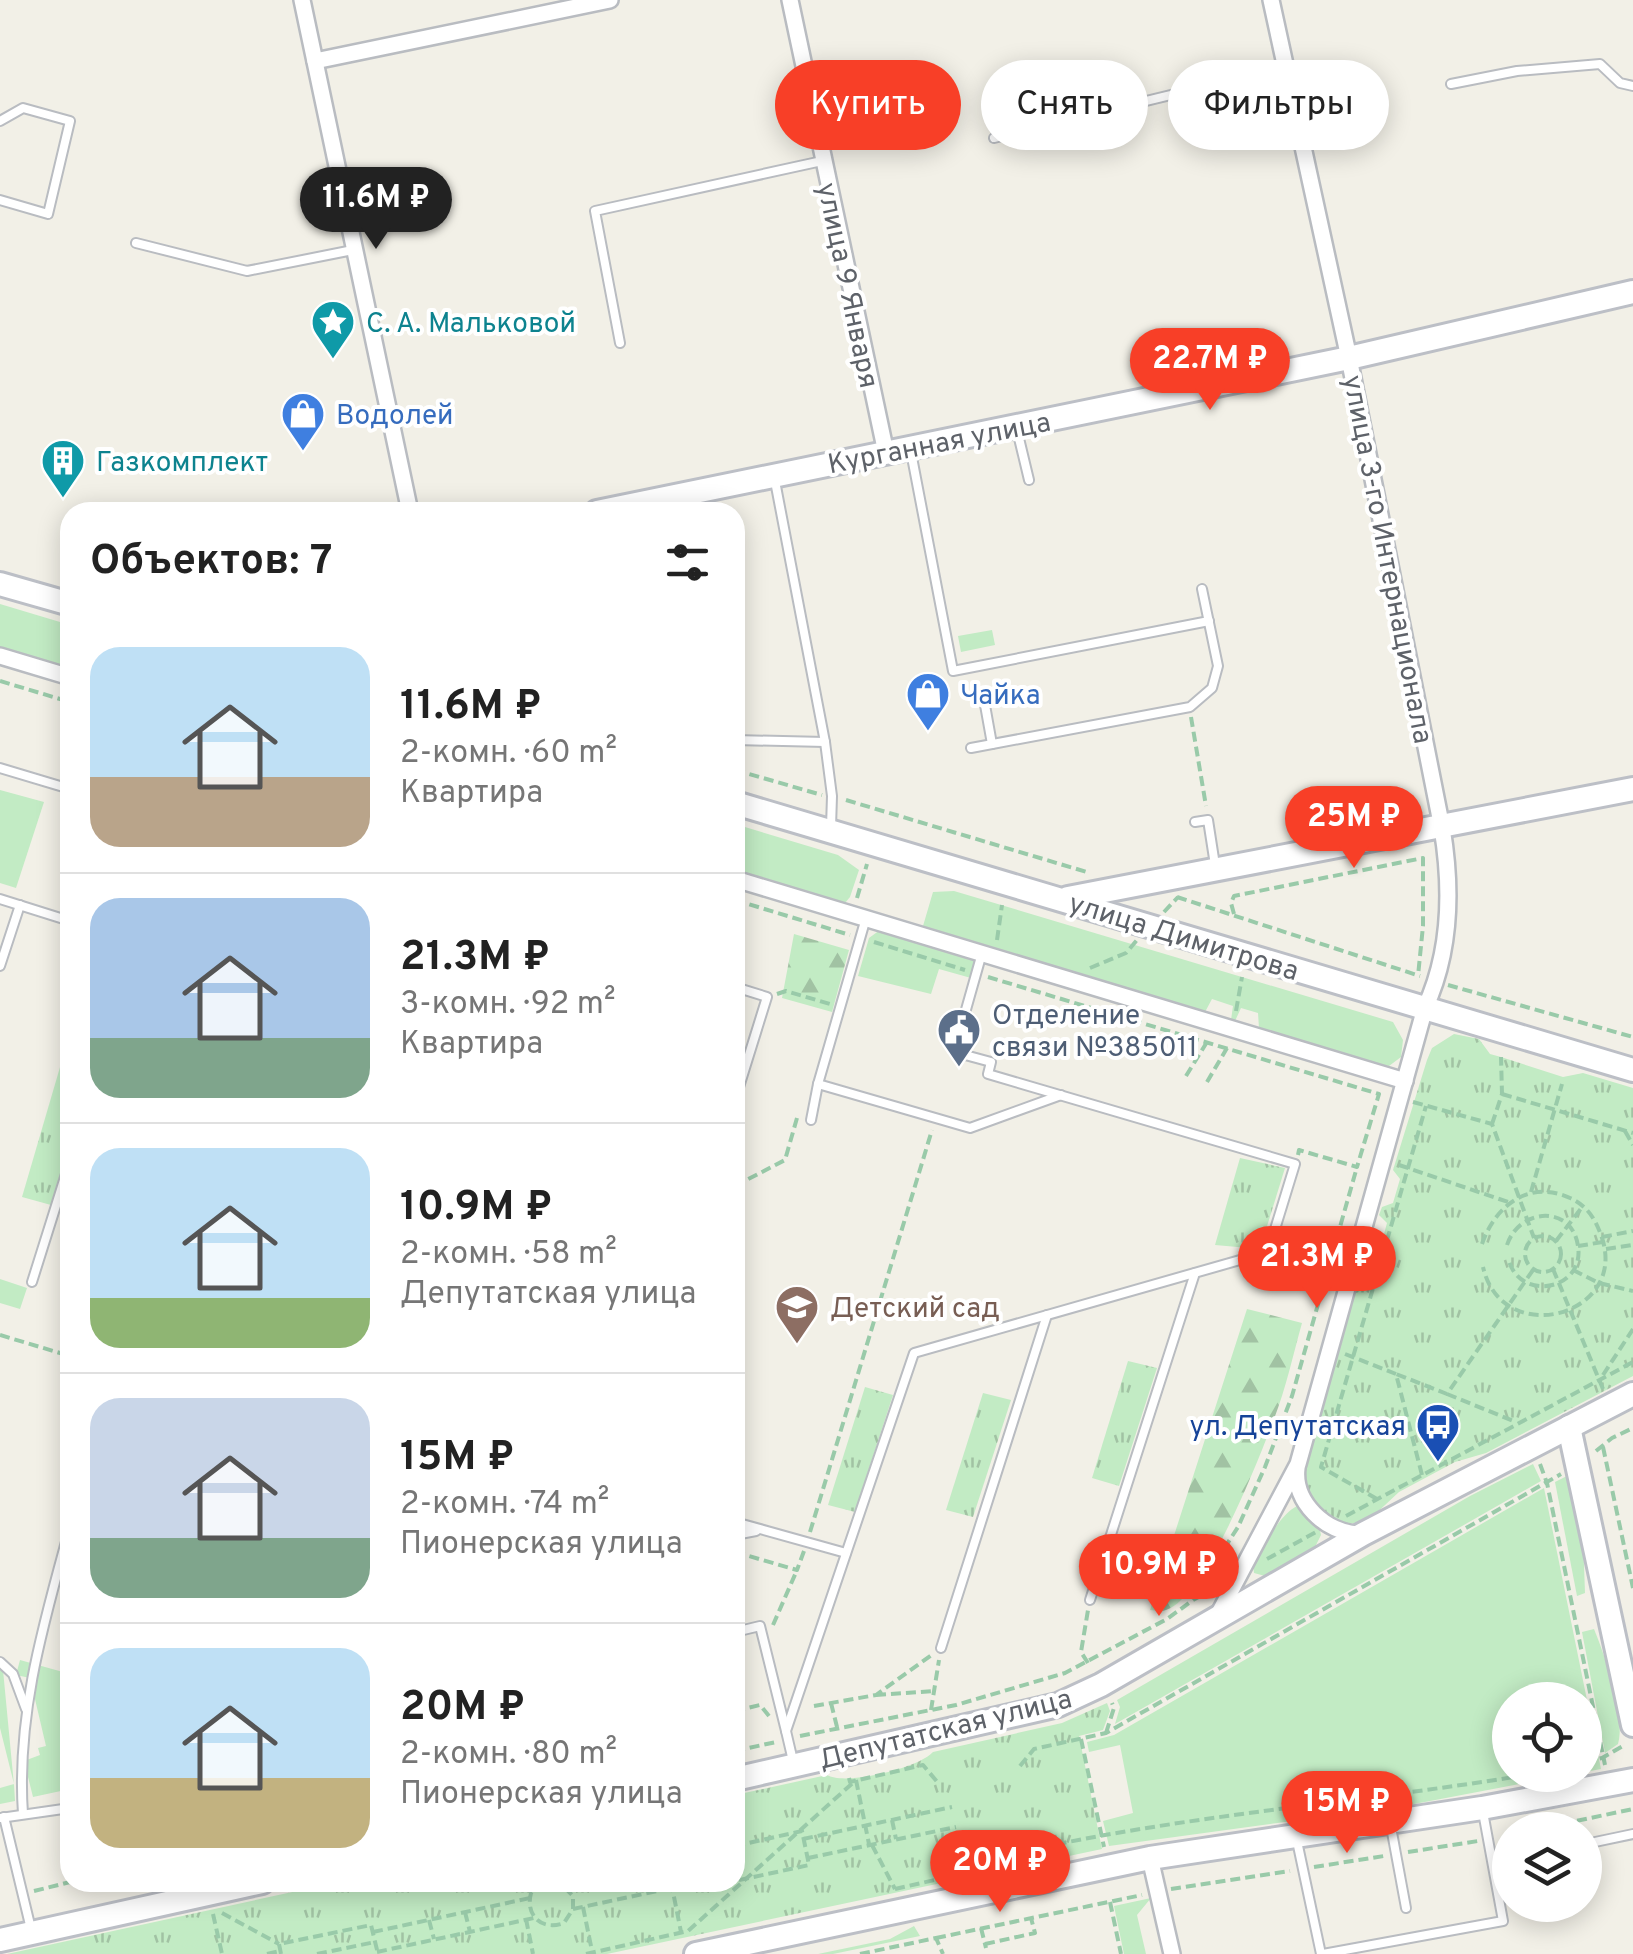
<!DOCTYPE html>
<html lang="ru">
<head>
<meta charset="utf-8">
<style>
	body { margin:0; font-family:Overpass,sans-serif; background:#f6f6f6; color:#222; height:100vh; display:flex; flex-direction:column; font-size:38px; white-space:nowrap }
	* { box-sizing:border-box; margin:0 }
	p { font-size:32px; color:#767676 }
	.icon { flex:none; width:55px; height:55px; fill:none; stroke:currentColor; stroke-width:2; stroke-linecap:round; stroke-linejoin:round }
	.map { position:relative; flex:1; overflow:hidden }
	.details { position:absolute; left:60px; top:502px; width:685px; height:1390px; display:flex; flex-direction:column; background:#fff; border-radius:30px; box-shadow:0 5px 25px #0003 }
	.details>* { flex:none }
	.banner { position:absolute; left:775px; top:60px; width:708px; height:90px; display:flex; gap:20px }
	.buttons { position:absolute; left:1492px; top:1682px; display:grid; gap:20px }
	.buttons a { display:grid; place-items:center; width:110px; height:110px; border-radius:50%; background:#fff; box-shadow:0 5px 25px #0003; font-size:50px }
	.price { position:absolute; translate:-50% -85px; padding:0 22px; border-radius:35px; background:#f83f27; color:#fff; font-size:32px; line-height:65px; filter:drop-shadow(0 2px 5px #0008) }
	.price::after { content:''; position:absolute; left:50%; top:60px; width:30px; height:22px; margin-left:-15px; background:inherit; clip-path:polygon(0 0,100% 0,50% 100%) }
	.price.active { background:#222; color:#fff }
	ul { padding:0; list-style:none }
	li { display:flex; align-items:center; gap:30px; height:250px; padding:0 30px }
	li+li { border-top:2px solid #e0e0e0 }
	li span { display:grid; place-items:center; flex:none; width:280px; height:200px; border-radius:30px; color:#555 }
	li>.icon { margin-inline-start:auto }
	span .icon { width:120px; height:120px; fill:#fffc; stroke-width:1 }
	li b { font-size:42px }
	h2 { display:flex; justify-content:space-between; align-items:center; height:120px; padding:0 30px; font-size:42px }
	.pill { padding:0 35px; border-radius:45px; background:#fff; box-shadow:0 5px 25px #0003; font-size:35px; line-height:90px }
	.pill.active { background:#f83f27; color:#fff }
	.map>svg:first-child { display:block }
</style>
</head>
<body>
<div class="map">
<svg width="1633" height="1954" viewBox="0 0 1633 1954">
	<defs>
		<pattern id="forest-firs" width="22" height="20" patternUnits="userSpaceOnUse" patternTransform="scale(2.5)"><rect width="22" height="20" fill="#c2ebc4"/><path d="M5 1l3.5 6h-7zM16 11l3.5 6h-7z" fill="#a1c2a3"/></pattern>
		<pattern id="park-tufts" width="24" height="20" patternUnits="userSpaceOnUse" patternTransform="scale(2.5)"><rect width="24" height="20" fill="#c2ebc4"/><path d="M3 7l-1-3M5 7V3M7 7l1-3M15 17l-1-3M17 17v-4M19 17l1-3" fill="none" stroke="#a1c2a3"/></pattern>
	</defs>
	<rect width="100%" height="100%" fill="#f2f0e7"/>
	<g fill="#c2ebc4">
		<path d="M0,604L70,625V670L0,649Z"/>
		<path d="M0,790L44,802L16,888L0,883Z"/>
		<path d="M735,824L838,855L859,870L850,897L845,903L735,870Z"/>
		<path d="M954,891L1393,1022L1403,1040L1401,1057L1389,1066L1381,1065L1259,1028L1258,1013L1241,1008L1235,1021L1231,1020L1233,1006L1212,999L1205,1012L923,926L933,892Z"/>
		<path d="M880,930L975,959L971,978L939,969L931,994L858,976L869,938Z"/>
		<path d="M1533,1464L1541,1481L1115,1724L1120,1707L1117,1700L1470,1496Z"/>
		<path d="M1569,1475L1583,1537L1585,1593L1577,1596L1555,1482Z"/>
		<path d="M1544,1488L1601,1769L1585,1772V1700H1510V1775H1567L1409,1805L1109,1846L1103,1821L1133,1813L1120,1745L1089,1752L1087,1742L1114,1735Z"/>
		<path d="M1297,1506L1319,1526L1321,1535L1314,1549L1265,1576L1254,1573L1253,1565C1264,1547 1278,1516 1297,1506Z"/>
		<path d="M1594,1629C1605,1656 1626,1717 1618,1744L1605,1753L1582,1632Z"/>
		<path d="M20,1660L70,1674V1789L33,1797L24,1761L40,1755L38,1748L46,1746L30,1678L16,1675Z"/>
		<path d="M0,1668L3,1670L14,1785L15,1801L0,1804V1788L14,1784L0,1728Z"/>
		<path d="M1151,1898L1137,1915L1146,1954H1124L1114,1906Z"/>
		<path d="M914,1926L920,1936L833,1954H818L890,1939Z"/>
	</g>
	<g fill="url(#forest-firs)">
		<path d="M794,934L849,950L832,1012L782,998Z"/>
		<path d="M1247,1309L1302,1323C1293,1355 1286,1388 1274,1419C1259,1459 1205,1598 1166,1610C1161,1612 1155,1610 1150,1610Z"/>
	</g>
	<g fill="url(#park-tufts)">
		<path d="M992,630L995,645L961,652L958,636Z"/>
		<path d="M70,1033V1142L51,1205L22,1197Z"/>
		<path d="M1454,1034L1479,1039L1490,1054L1501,1057L1563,1077L1583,1073L1633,1088V1376L1486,1453L1455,1462L1399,1492L1370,1519L1346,1525C1321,1517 1306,1498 1305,1471L1356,1286L1372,1278L1387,1223L1379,1215L1382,1207L1393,1203L1400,1179L1393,1170L1427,1060L1432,1048Z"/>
		<path d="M1240,1158L1285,1168L1260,1249L1215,1245Z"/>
		<path d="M0,1279L27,1288L20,1309L0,1303Z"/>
		<path d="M1128,1361L1157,1368L1119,1486L1092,1478Z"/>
		<path d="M865,1387L893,1395L855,1512L828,1505Z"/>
		<path d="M983,1393L1011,1400L973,1517L946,1510Z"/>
		<path d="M1107,1703L1110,1711L1103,1730L1079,1736L1102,1849L607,1954H7L334,1883L735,1882V1795L827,1775C845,1786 919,1768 933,1752L1062,1723Z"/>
	</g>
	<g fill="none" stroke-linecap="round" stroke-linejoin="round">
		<defs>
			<g id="lane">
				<path d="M1451,84L1517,71L1600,64L1620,83L1633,86"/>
				<path d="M0,121L23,108L70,121L48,214L0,200"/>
				<path d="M994,138L1286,67"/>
				<path d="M136,243L247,271L353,250"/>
				<path d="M620,343L595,211L822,161"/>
				<path d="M1017,430L1029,480"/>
				<path d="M911,452L953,671L1209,621"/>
				<path d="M775,481L825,742L832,796L831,827"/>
				<path d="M985,705L992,744"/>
				<path d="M735,740L825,742"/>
				<path d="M971,748L1190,707L1212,688L1218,666L1202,589"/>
				<path d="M0,768L70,789"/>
				<path d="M1195,822L1208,820L1215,865"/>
				<path d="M0,899L70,921"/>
				<path d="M866,918L818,1084L970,1128L1061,1095"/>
				<path d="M0,966L20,905"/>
				<path d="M735,987L767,997L735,1100"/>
				<path d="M811,1120L818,1084"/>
				<path d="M32,1282L70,1161"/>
				<path d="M735,1522L846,1553"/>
				<path d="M735,1535L756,1531"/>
				<path d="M1090,1600L1195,1273"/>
				<path d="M735,1632L760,1626L786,1731"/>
				<path d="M941,1648L1047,1315"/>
				<path d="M0,1662L13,1674L26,1709"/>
				<path d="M793,1761L786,1731L914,1353L1268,1252L1295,1164L988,1074L991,1062L954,1052L982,953"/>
				<path d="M23,1814C16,1715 44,1622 70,1527"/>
				<path d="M4,1817L31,1929"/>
				<path d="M0,1818L70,1808"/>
				<path d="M1391,1827L1406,1908"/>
				<path d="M1297,1841L1321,1954"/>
				<path d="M1595,1842L1633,1834"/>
				<path d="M1323,1954L1503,1921L1483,1812"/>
			</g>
			<g id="street">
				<path d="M302,0L410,512"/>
				<path d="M790,0L886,453"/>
				<path d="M315,61L610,0"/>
				<path d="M0,656L70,677"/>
				<path d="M735,879L1405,1081"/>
				<path d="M1297,1468C1293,1502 1326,1533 1359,1534"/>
				<path d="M1218,1615L1298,1464L1425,1008C1451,952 1452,888 1442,828L1349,358L1271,0"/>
				<path d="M1150,1858L1172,1954"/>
			</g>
			<g id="secondary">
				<path d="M597,512L1349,358L1633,292"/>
				<path d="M0,584L70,604"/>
				<path d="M735,803L1633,1070"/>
				<path d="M1068,898L1633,789"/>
				<path d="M1569,1427L1633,1725"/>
				<path d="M735,1779L1058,1705L1101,1685L1363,1534L1633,1394"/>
				<path d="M0,1940L262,1882"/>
				<path d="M696,1954L1150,1858L1482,1808L1633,1780"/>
			</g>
		</defs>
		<use href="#lane" stroke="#b9bcc1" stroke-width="12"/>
		<use href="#street" stroke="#b9bcc1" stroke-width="20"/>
		<use href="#secondary" stroke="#bcbfc6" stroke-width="28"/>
		<g stroke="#99caa9" stroke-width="4" stroke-dasharray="10 5" stroke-linecap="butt">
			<path d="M446,504L448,512"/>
			<path d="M0,681L70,702"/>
			<path d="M1191,717L1206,806"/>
			<path d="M735,770L822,795"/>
			<path d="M846,800L1090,873"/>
			<path d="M1177,897L1420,976"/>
			<path d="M857,898L867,864"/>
			<path d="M735,900L850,935"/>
			<path d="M1164,912L1178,897"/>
			<path d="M1234,914L1231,903L1234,896L1423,858V926L1418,976"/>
			<path d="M997,940L1002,905"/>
			<path d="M874,942L965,970"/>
			<path d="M1090,968L1126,953L1137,940"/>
			<path d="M988,977L1379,1094L1357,1167L1299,1150L1298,1155"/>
			<path d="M1448,985L1633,1037"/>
			<path d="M777,994L786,991L830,1004"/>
			<path d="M1236,1011L1242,977"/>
			<path d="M1186,1076L1207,1042"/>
			<path d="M1207,1082L1227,1048"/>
			<path d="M1502,1094L1633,1133"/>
			<path d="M1413,1102L1492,1124L1534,1238"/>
			<path d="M1492,1124L1502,1094L1501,1057"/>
			<path d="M1625,1131L1633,1145"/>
			<path d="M1399,1165L1508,1202"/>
			<path d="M735,1186L785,1160L797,1118L800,1116"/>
			<path d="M1531,1192L1562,1084"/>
			<circle cx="1543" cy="1254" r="18"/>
			<path d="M1602,1237L1633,1231"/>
			<path d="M1556,1241L1583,1206"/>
			<path d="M1482,1244C1495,1206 1529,1179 1570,1198C1588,1206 1596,1220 1602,1238C1628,1316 1502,1350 1483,1267"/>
			<path d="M1507,1245C1519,1208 1572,1204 1578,1246C1585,1290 1521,1302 1509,1261"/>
			<path d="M1578,1246L1603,1242"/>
			<path d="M1606,1249L1633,1245"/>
			<path d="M1553,1269L1603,1389"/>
			<path d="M1573,1270L1599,1283L1633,1291"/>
			<path d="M0,1335L70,1356"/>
			<path d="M1345,1354L1396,1374"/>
			<path d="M1603,1375L1633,1329"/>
			<path d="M1447,1394L1516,1422"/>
			<path d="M1603,1447L1633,1588"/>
			<path d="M1596,1451L1612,1438L1633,1428"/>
			<path d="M1540,1464L1547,1483L1605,1765"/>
			<path d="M1422,1475L1396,1374L1447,1394L1533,1270"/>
			<path d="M1377,1499L1321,1467L1426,1106"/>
			<path d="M1346,1516L1633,1362"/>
			<path d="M810,1532L932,1130"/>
			<path d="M735,1552L797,1570L804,1551"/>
			<path d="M1267,1559L1316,1532"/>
			<path d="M1193,1600L1211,1590"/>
			<path d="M773,1625L797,1570"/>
			<path d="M1088,1663L1081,1652L1088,1610"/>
			<path d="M876,1695L934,1691"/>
			<path d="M831,1703L837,1727"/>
			<path d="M814,1706L876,1695L933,1654"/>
			<path d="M931,1710L939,1660"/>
			<path d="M735,1711L760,1705L769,1716"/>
			<path d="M1106,1733L1114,1708L1112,1703"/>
			<path d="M800,1736L956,1705L1065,1673L1167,1619L1189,1603L1238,1527L1265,1467L1292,1396L1357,1167"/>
			<path d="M1081,1739L1104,1847"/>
			<path d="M735,1751L776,1742"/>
			<path d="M1585,1762L1602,1758L1623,1746"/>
			<path d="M1020,1766L1034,1749L1106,1733L1561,1474"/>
			<path d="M849,1778L850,1782L923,1765L939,1784"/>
			<path d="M856,1780L869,1844"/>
			<path d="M892,1820L896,1839"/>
			<path d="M1533,1830L1633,1809"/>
			<path d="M1030,1832L1053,1845C1209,1813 1369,1801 1526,1775"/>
			<path d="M803,1839L952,1807"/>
			<path d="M872,1845L895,1889"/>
			<path d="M735,1846L802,1831L809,1865L735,1881"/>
			<path d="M1408,1852L1478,1841"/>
			<path d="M808,1858L956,1827"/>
			<path d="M1314,1867L1384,1856"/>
			<path d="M543,1882L531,1893C525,1916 542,1931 564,1923L573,1909V1896L559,1882"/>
			<path d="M636,1882L638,1895"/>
			<path d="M671,1882L681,1932"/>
			<path d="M717,1882H728"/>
			<path d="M571,1889L600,1882"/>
			<path d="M895,1889L952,1876L971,1843"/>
			<path d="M1171,1889L1290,1871"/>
			<path d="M34,1891L70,1882"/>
			<path d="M1110,1902L1121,1954"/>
			<path d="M583,1907L592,1951"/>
			<path d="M573,1909L699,1882"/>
			<path d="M465,1912L470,1932"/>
			<path d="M222,1913L279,1944"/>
			<path d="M213,1914L222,1954"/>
			<path d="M526,1919L533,1954"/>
			<path d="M429,1920L434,1939"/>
			<path d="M981,1928L986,1948"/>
			<path d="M373,1932L530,1898"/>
			<path d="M936,1938L1142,1895"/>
			<path d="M985,1944L1035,1933L1031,1918"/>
			<path d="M377,1952L534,1918"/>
			<path d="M267,1954L280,1951"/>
			<path d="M281,1954L279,1944L371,1925L378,1954"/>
			<path d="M317,1954L375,1942"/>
			<path d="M586,1954L688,1931L856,1780"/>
			<path d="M860,1954L936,1938L943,1954"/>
		</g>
		<use href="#lane" stroke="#fff" stroke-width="8"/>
		<use href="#street" stroke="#fff" stroke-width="15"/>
		<use href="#secondary" stroke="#fff" stroke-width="22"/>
	</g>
	<defs>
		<symbol id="sight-pin" viewBox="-11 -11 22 30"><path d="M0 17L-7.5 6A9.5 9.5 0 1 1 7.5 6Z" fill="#0f9aa8" stroke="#fff"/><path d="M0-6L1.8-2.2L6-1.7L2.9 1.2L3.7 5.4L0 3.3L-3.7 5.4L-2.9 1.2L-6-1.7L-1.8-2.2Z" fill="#fff"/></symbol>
		<symbol id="shop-pin" viewBox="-11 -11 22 30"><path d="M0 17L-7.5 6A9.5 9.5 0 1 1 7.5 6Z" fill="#3f7fe0" stroke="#fff"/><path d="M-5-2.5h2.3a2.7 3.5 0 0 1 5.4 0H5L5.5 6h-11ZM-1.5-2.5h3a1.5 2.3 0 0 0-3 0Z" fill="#fff"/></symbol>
		<symbol id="building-pin" viewBox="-11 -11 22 30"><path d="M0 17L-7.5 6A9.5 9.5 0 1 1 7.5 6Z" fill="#0f9aa8" stroke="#fff"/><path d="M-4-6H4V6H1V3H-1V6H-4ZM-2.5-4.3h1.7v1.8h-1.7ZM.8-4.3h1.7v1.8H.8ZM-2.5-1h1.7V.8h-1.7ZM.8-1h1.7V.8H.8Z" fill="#fff"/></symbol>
		<symbol id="civic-pin" viewBox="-11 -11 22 30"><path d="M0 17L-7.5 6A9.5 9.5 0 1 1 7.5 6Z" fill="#5c6f8a" stroke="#fff"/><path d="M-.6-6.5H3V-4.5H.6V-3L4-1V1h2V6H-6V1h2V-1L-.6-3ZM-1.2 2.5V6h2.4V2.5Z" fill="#fff"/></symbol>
		<symbol id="school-pin" viewBox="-11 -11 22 30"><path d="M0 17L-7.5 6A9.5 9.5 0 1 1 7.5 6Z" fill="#8d6e63" stroke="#fff"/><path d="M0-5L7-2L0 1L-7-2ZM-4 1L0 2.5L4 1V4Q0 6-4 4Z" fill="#fff"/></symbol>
		<symbol id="bus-pin" viewBox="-11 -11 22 30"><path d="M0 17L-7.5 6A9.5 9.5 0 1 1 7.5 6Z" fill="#1a4fb4" stroke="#fff"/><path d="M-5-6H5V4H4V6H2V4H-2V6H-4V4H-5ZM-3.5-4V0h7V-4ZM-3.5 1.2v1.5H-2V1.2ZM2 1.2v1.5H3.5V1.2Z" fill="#fff"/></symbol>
	</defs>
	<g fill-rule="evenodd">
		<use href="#sight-pin" x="308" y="297" width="50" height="68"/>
		<use href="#shop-pin" x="278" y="389" width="50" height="68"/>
		<use href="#building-pin" x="38" y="436" width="50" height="68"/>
		<use href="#shop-pin" x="903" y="669" width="50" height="68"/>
		<use href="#civic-pin" x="934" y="1005" width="50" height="68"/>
		<use href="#school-pin" x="772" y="1282" width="50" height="68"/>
		<use href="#bus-pin" x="1413" y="1400" width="50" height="68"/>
	</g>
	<g text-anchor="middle" stroke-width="8" stroke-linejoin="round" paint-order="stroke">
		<g font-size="28" fill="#5e6269" stroke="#fff">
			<text transform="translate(849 285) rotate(78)" y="10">улица 9 Января</text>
			<text transform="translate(939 442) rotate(-11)" y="10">Курганная улица</text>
			<text transform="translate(1389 559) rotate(79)" y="10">улица 3-го Интернационала</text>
			<text transform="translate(1184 936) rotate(17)" y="10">улица Димитрова</text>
			<text transform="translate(945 1728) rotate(-14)" y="10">Депутатская улица</text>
		</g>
		<g font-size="28" fill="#0d838f" stroke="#fff" text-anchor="start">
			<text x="366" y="332">С. А. Мальковой</text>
			<text x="96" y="471">Газкомплект</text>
		</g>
		<g font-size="28" fill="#366cbe" stroke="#fff" text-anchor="start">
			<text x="336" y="424">Водолей</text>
			<text x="960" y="704">Чайка</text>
		</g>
		<g font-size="28" fill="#4e5e75" stroke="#fff" text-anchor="start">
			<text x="992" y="1024">Отделение<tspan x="992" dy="32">связи №385011</tspan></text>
		</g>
		<g font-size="28" fill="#785e54" stroke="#fff" text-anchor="start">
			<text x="830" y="1317">Детский сад</text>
		</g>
		<g font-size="28" fill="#164399" stroke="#fff" text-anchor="end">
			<text x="1406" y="1435">ул. Депутатская</text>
		</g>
	</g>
</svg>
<div class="buttons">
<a><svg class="icon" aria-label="locate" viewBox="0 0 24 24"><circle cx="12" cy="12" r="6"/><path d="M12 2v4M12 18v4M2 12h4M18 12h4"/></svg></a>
<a><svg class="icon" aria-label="layers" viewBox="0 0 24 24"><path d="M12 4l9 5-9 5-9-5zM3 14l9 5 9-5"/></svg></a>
</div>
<b class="price active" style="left:376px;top:252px">11.6M ₽</b>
<b class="price" style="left:1210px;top:413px">22.7M ₽</b>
<b class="price" style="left:1354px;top:871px">25M ₽</b>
<b class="price" style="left:1317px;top:1311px">21.3M ₽</b>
<b class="price" style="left:1159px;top:1619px">10.9M ₽</b>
<b class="price" style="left:1347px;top:1856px">15M ₽</b>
<b class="price" style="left:1000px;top:1915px">20M ₽</b>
<div class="banner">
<a class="pill active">Купить</a>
<a class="pill">Снять</a>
<a class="pill">Фильтры</a>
</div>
<section class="details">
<h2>Объектов: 7<svg class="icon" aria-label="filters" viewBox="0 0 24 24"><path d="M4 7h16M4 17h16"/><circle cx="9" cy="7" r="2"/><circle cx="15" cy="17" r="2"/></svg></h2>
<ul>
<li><span style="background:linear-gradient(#bfe0f5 65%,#b9a48a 0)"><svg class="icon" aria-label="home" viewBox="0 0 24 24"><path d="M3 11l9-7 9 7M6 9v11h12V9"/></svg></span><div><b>11.6M ₽</b><p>2-комн. · 60 m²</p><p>Квартира</p></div></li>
<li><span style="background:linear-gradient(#a9c7e8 70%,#7fa58c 0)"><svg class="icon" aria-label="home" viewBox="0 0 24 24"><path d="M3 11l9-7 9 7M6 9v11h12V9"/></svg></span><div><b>21.3M ₽</b><p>3-комн. · 92 m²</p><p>Квартира</p></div></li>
<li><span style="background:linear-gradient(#bfe0f5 75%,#8fb573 0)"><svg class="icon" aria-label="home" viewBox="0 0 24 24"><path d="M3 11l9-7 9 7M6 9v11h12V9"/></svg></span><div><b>10.9M ₽</b><p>2-комн. · 58 m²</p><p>Депутатская улица</p></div></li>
<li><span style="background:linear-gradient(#c9d6e8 70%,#7fa58c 0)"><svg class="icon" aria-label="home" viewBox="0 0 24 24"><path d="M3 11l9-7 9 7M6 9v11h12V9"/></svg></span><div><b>15M ₽</b><p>2-комн. · 74 m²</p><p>Пионерская улица</p></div></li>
<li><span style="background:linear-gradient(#bfe0f5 65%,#c2b280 0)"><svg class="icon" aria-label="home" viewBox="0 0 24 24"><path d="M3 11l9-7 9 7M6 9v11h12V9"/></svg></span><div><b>20M ₽</b><p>2-комн. · 80 m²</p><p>Пионерская улица</p></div></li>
</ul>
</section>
</div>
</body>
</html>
